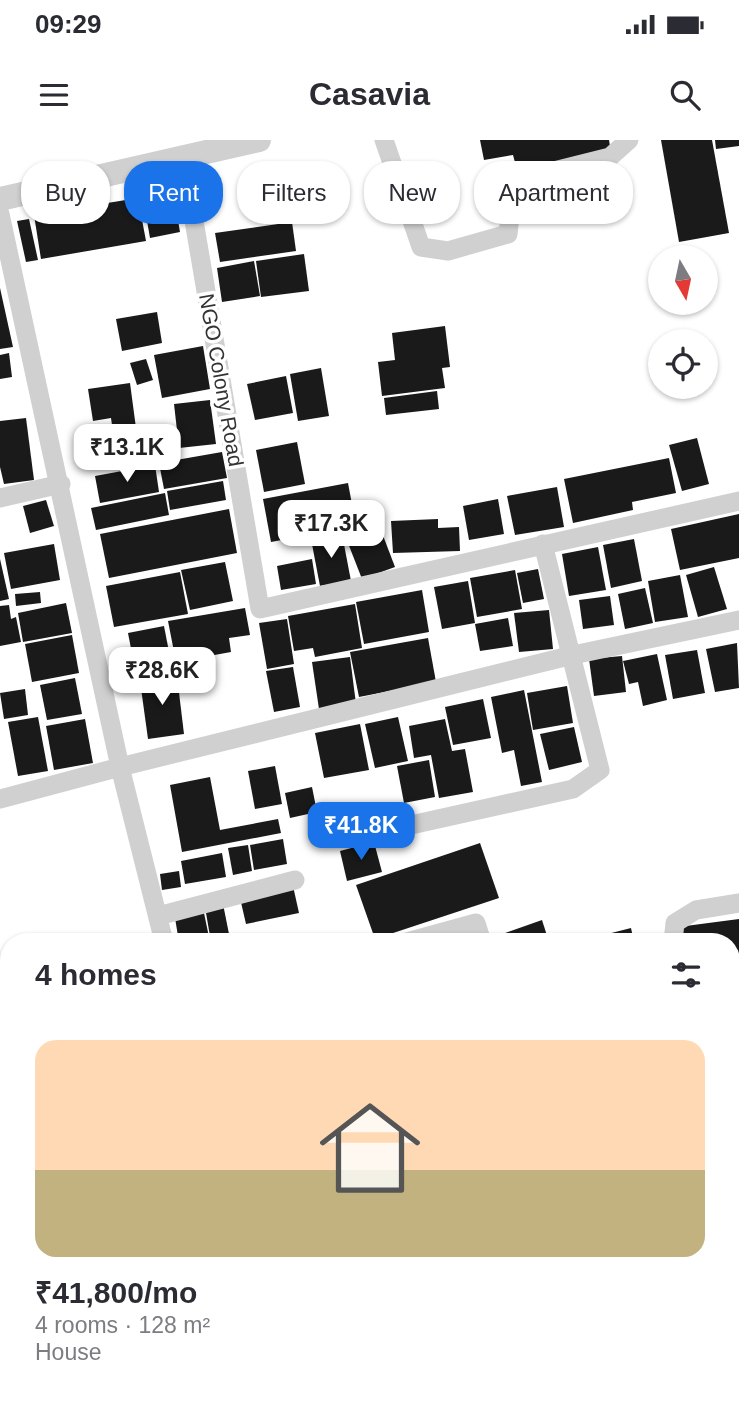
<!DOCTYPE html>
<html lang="en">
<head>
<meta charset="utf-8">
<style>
	body { margin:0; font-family:Arial,sans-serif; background:#f2f2f3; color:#2b2b33; height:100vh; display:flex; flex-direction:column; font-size:26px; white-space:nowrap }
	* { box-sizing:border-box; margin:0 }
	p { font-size:23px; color:#7c7c81 }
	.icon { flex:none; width:38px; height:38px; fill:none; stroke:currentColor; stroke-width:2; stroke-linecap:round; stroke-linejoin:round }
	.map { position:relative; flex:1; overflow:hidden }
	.sheet { position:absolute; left:0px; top:793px; width:740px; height:471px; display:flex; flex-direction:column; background:#fff; border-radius:28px 28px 0 0; box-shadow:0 2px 5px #0004 }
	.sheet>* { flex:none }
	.banner { position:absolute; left:21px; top:21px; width:698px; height:63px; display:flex; gap:14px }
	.needle { width:46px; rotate:171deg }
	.controls { position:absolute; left:648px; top:105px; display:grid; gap:14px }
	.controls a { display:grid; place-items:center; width:70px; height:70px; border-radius:50%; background:#fff; box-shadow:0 2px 5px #0004; font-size:35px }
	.price { position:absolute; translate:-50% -60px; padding:0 16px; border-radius:14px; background:#fff; color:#222; font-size:23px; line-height:46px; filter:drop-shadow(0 2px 4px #0008) }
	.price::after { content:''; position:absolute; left:50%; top:42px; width:21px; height:16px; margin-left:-10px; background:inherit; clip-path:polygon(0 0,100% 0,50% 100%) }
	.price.selected { background:#1a73e8; color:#fff }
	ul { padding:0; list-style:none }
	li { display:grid; align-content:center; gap:14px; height:371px; padding:0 35px }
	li+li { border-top:2px solid #e1e1e2 }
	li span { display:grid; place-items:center; height:217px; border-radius:21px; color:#555 }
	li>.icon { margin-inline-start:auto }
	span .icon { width:126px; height:126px; fill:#fffc; stroke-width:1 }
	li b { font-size:30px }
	h2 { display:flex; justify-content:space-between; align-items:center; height:84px; padding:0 35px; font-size:30px }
	.tag { padding:0 24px; border-radius:28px; background:#fff; box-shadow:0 2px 5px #0004; font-size:24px; line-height:63px }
	.tag.selected { background:#1a73e8; color:#fff }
	.status { display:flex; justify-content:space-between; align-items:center; height:49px; padding:0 35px; background:#fff; direction:ltr }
	.status svg { height:19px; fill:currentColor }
	header { display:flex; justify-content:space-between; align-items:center; height:91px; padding:0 35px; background:#fff; font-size:32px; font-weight:600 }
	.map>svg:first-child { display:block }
</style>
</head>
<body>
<div class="status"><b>09:29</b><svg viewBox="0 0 49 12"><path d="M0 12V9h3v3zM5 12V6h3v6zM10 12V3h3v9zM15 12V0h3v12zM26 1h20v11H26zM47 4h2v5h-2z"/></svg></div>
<header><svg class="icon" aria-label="menu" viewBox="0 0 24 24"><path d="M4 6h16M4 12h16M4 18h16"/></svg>Casavia<svg class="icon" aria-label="search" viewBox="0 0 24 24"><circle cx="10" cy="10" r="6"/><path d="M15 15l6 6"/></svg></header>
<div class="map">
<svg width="739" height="1263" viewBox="0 0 739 1263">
	<rect width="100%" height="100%" fill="#fff"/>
	<g fill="#1a1a1a">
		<path d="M480,0H609L611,12L517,30L513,15L484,20Z"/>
		<path d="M661,0H712L729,93L679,102Z"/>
		<path d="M715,0H739V6L716,9Z"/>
		<path d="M287,21L298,77L267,83L256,27Z"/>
		<path d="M615,23L625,59L529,84L519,48Z"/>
		<path d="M172,46L180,92L150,98L142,52Z"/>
		<path d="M138,58L146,101L41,119L34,75Z"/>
		<path d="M29,79L38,120L26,122L17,81Z"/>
		<path d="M292,82L296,111L220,122L215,93Z"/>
		<path d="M304,114L309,151L261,157L256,121Z"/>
		<path d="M254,121L260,156L222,162L217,128Z"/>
		<path d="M0,148L13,207L0,209Z"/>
		<path d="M157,172L162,203L122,211L116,179Z"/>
		<path d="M445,186L450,227L442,228L445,248L382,256L378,222L395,220L392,193Z"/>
		<path d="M203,206L210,249L162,258L154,215Z"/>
		<path d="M9,213L12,237L0,239V215Z"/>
		<path d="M146,219L153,240L137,245L130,223Z"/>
		<path d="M321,228L329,276L298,281L290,234Z"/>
		<path d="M286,236L293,273L255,280L247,244Z"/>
		<path d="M130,243L138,303L115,306L111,278L93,281L88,249Z"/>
		<path d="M437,251L439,269L386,275L384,258Z"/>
		<path d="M210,260L216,304L179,308L174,264Z"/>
		<path d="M26,278L34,340L4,344L0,327V281Z"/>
		<path d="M697,298L709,344L682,351L669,305Z"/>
		<path d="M297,302L305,344L264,352L256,310Z"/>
		<path d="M222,312L227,338L164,349L159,323Z"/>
		<path d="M669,318L676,353L632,362L633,370L573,383L564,339Z"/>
		<path d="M155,325L159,352L100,363L95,336Z"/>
		<path d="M223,341L226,360L170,370L167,351Z"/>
		<path d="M348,343L356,386L271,402L263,359Z"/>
		<path d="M557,347L564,387L515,395L507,356Z"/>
		<path d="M165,353L169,375L96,390L91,368Z"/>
		<path d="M498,359L504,394L469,400L463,366Z"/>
		<path d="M46,360L54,386L30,393L23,366Z"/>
		<path d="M229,369L237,413L109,438L100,394Z"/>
		<path d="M739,374V418L680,430L671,389Z"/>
		<path d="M438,379V388L459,387L460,411L393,413L391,381Z"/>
		<path d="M379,385L395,427L362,439L346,398Z"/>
		<path d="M342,394L351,441L320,446L311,399Z"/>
		<path d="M634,399L642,441L611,448L603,405Z"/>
		<path d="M54,404L60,440L11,449L4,413Z"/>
		<path d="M598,407L606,450L569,456L562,414Z"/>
		<path d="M0,419L9,459L0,461Z"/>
		<path d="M312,419L316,444L281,450L277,426Z"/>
		<path d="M225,422L233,461L190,470L181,430Z"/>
		<path d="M714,427L727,469L698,477L686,435Z"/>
		<path d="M538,429L544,459L523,463L517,433Z"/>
		<path d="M515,430L522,469L477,477L470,438Z"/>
		<path d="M180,432L188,474L114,487L106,446Z"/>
		<path d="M680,435L688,477L655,482L648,441Z"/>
		<path d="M468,441L475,483L442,489L434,447Z"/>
		<path d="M645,448L653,483L625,489L618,454Z"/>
		<path d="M422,450L429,492L364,504L356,462Z"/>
		<path d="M40,452L41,463L16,466L15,454Z"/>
		<path d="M610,456L614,485L583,489L579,460Z"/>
		<path d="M66,463L72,493L23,502L18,473Z"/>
		<path d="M355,464L362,508L315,517L313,508L294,511L288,476Z"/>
		<path d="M9,465L11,479L16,477L21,502L0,506V466Z"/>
		<path d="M245,468L250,495L229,498L231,512L176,522L168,481Z"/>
		<path d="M549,470L553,509L519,512L514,473Z"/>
		<path d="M508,478L513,506L480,511L475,484Z"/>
		<path d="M287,479L294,524L267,529L259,483Z"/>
		<path d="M164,486L170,517L134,524L128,493Z"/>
		<path d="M72,495L79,533L32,542L25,504Z"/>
		<path d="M428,498L436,542L359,557L350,512Z"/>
		<path d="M737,503L739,548L715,552L706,509Z"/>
		<path d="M697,510L705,553L673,559L665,515Z"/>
		<path d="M657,514L667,560L643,566L638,542L629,544L623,521Z"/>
		<path d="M622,516L626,552L594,556L589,519Z"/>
		<path d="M350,517L356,564L319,569L312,522Z"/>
		<path d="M293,527L300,567L274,572L266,531Z"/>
		<path d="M177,536L184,594L148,599L140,541Z"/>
		<path d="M75,538L82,574L47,580L40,545Z"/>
		<path d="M567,546L573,583L533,590L527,553Z"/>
		<path d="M25,549L28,575L4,579L0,553Z"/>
		<path d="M524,550L542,642L521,646L514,610L502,613L491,557Z"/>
		<path d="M483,559L491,598L453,605L445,567Z"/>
		<path d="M38,577L48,631L18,636L8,582Z"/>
		<path d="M398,577L408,621L375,628L365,584Z"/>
		<path d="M85,579L93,623L54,630L46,586Z"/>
		<path d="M445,579L452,611L465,609L473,652L439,658L431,615L414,618L409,586Z"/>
		<path d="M360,584L369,630L324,638L315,593Z"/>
		<path d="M574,587L582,622L549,630L540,594Z"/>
		<path d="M429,620L435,657L404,663L397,626Z"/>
		<path d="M275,626L282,664L255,669L248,631Z"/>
		<path d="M210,637L220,690L278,679L281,693L182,712L170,645Z"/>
		<path d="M312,647L317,672L290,678L285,653Z"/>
		<path d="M283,699L287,724L254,730L250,705Z"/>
		<path d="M374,702L382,732L347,741L340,711Z"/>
		<path d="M480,703L499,758L375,799L356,745Z"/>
		<path d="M248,705L252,731L233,735L228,708Z"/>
		<path d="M222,713L226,737L185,744L181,721Z"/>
		<path d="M179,731L181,747L162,750L160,734Z"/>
		<path d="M293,746L299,773L246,784L240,758Z"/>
		<path d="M223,764L230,799L211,802L205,767Z"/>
		<path d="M204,773L210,802H179L175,778Z"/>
		<path d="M739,779V849L732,850V802H680L678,787Z"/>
		<path d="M542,780L549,802H496L494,797Z"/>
		<path d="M631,788L634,802H580V801Z"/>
		<path d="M9,857V870L0,871V858Z"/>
		<path d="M739,883V910L735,911L732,885Z"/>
		<path d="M5,1035L9,1067L0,1069V1036Z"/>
		<path d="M732,1052L739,1073V1109L732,1111Z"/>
		<path d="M9,1131V1171L2,1172L0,1133Z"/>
		<path d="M739,1157V1173L732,1175V1159Z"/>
		<path d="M739,1177V1200L732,1201V1178Z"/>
		<path d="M739,1206V1263H718L716,1255H732V1207Z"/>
		<path d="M8,1226L9,1238L0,1241V1228Z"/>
		<path d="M14,1255H38L39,1259L15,1262Z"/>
		<path d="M118,1255H169L171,1263H120Z"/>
		<path d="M287,1255H345V1256L289,1263Z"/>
		<path d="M397,1255H421V1256L398,1260Z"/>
		<path d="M480,1255H512L513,1256L481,1261Z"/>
		<path d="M541,1255H603L604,1260L542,1263Z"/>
		<path d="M76,1256L77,1263H49V1262Z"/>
	</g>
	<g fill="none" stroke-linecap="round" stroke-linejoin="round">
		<g stroke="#d0d0d0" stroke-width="19">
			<path d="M384,0L421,107L448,111L508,94L514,41L610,17L629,0"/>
			<path d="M183,16L260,469L739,361"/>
			<path d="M0,74L120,627L0,659"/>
			<path d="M0,358L61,344"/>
			<path d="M366,695L573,649L600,630L543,404"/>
			<path d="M158,776L295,740"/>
			<path d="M164,802L120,627L573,515L739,480"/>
			<path d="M407,802L476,783L482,802"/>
			<path d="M673,802L675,783L696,770L739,763"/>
			<path d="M732,881L739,879"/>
			<path d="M2,948L9,969"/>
			<path d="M732,979L739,997"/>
			<path d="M732,1019L739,1016"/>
			<path d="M0,1209L9,1207"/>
			<path d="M97,1255L99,1263"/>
			<path d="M267,1255L269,1263"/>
			<path d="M465,1255L466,1263"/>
			<path d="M629,1255L631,1263"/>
		</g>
		<path stroke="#d0d0d0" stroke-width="24" d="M0,59L259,0"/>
	</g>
	<g text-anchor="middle" stroke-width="7" stroke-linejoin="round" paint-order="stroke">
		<g font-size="21" fill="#333" stroke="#fff">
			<text transform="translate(221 240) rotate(80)" y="7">NGO Colony Road</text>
		</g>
	</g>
</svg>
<div class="controls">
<a><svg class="needle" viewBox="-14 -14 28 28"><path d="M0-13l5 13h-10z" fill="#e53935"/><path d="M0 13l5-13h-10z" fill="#7c7c81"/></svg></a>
<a><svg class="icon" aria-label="locate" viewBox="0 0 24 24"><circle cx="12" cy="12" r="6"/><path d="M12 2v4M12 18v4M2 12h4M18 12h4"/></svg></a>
</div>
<b class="price" style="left:127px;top:344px">₹13.1K</b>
<b class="price" style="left:331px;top:420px">₹17.3K</b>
<b class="price" style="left:162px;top:567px">₹28.6K</b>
<b class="price selected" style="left:361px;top:722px">₹41.8K</b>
<div class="banner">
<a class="tag">Buy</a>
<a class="tag selected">Rent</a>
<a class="tag">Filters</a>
<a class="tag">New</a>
<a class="tag">Apartment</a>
</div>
<section class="sheet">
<h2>4 homes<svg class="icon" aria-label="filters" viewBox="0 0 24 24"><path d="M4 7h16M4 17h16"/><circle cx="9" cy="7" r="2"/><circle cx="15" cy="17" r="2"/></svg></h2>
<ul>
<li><span style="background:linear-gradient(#ffd9b3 60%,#c2b280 0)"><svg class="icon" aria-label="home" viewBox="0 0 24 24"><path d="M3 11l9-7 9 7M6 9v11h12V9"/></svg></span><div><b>₹41,800/mo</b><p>4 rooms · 128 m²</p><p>House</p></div></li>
</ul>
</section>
</div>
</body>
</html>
